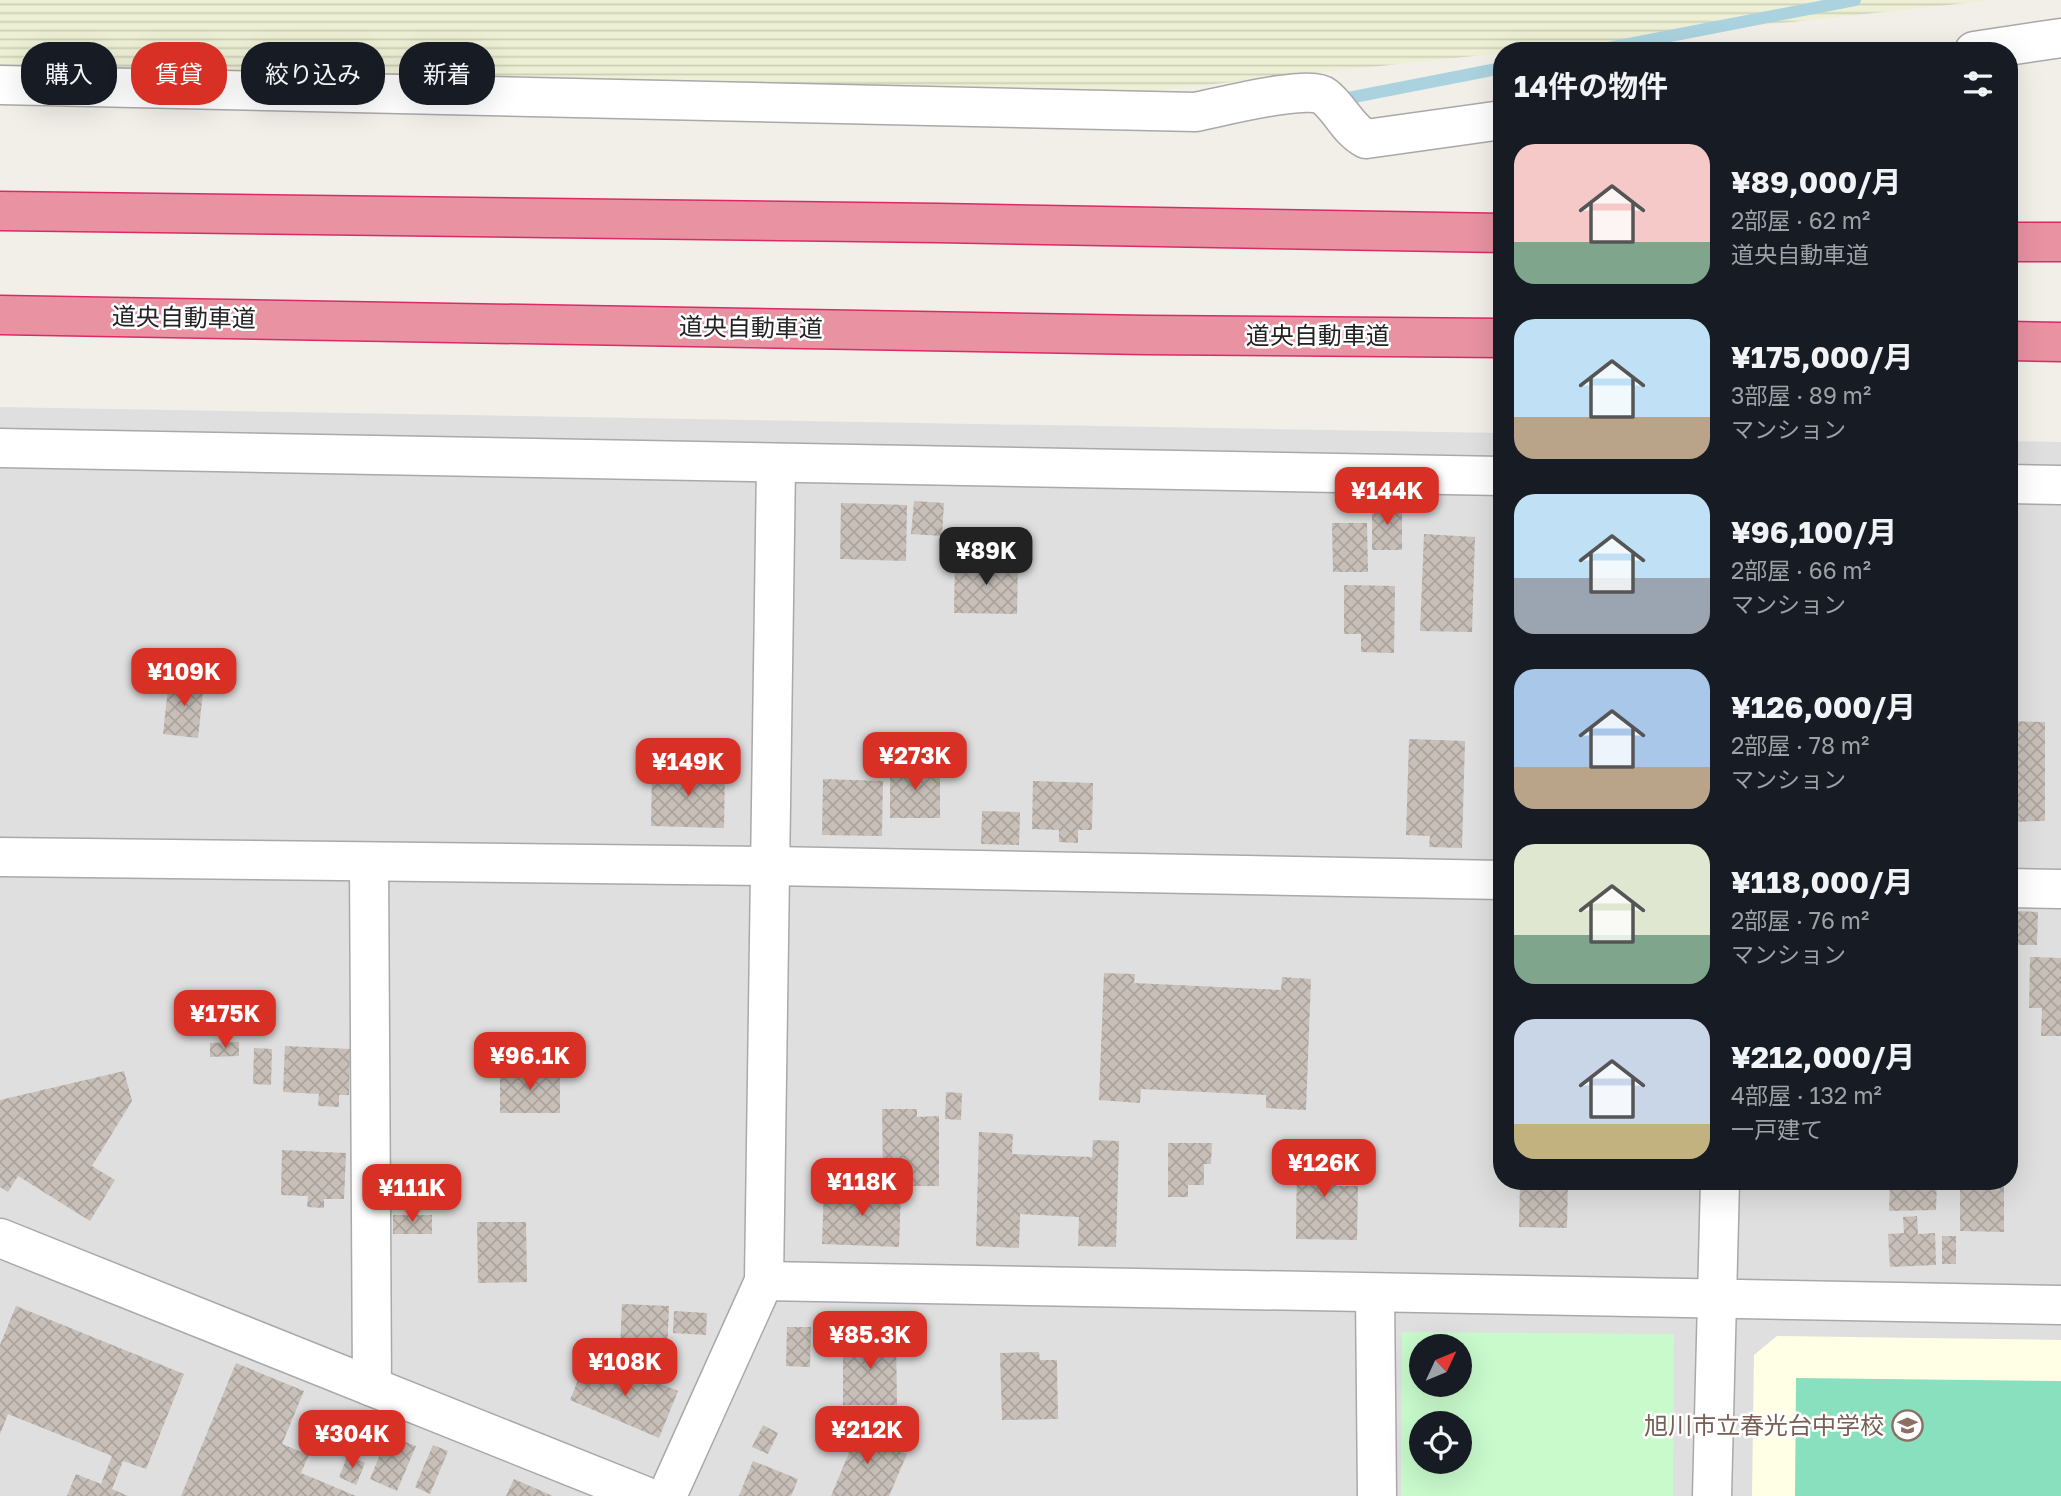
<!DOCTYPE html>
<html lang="ja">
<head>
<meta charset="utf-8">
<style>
	body { margin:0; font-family:"Golos Text","Noto Sans JP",sans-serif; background:#242831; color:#f1f3f6; height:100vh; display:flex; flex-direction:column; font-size:26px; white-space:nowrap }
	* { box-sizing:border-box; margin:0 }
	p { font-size:23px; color:#9ea1a6 }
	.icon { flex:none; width:38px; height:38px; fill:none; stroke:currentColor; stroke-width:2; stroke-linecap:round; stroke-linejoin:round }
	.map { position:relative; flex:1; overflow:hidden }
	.panel { position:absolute; left:1493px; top:42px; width:525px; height:1148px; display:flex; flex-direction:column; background:#171b24; border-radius:28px; box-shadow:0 7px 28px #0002 }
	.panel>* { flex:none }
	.top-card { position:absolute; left:21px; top:42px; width:665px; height:63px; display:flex; gap:14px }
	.needle { width:46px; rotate:46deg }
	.controls { position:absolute; left:1409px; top:1334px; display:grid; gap:14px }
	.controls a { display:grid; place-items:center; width:63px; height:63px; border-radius:50%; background:#171b24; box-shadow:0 7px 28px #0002; font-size:35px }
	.price { position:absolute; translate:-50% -60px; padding:0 16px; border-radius:14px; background:#d93025; color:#fff; font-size:23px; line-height:46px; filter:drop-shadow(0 2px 4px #0008) }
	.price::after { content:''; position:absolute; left:50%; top:42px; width:21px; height:16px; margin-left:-10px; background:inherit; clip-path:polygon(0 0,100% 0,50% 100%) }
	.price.on { background:#222; color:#fff }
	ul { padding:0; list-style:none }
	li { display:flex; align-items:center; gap:21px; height:175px; padding:0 21px }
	li span { display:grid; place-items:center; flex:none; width:196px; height:140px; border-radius:21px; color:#555 }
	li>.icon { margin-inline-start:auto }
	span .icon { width:84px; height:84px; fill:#fffc; stroke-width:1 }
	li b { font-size:30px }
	h2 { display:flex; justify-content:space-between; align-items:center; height:84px; padding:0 21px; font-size:30px }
	.pill { padding:0 24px; border-radius:28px; background:#171b24; box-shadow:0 7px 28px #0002; font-size:24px; line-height:63px }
	.pill.on { background:#d93025; color:#fff }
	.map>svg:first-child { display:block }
</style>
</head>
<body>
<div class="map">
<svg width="2061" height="1496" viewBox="0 0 2061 1496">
	<defs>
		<pattern id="farmland-rules" width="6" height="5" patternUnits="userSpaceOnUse" patternTransform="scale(1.75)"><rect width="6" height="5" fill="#eef0d5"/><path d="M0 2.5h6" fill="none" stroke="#ccceb7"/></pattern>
		<pattern id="building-cross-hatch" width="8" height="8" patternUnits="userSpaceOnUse" patternTransform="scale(1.75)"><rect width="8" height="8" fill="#c7bfb8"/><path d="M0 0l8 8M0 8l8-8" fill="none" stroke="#aba49e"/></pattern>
	</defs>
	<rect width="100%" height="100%" fill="#f2efe9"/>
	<path fill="#e0dfdf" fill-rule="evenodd" d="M0,407L1501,433L1502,1181H2009V441L2061,442V1496H0ZM1421,1346H1460V1384H1421ZM1421,1423H1460V1461H1421Z"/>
	<path fill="#ffffe5" d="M1777,1336L2061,1340V1496H1752L1754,1355Z"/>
	<path fill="url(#farmland-rules)" d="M0,0H1994L1524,51H1502L1501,53L938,114L0,95Z"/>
	<path fill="#c8facc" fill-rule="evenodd" d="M1402,1332L1674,1334L1673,1496H1401ZM1421,1346H1460V1384H1421ZM1421,1423H1460V1461H1421Z"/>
	<path fill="#88e0be" d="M1796,1378L2061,1381V1496H1795Z"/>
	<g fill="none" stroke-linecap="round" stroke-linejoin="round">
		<g stroke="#aad3df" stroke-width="12">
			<path d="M1593,51L1855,0"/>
			<path d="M1338,100L1502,68"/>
		</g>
	</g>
	<g fill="url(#building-cross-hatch)">
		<path d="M914,501L944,503L942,536L911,534Z"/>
		<path d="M841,503L907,505L906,561L840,559Z"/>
		<rect x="1372" y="505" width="30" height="45"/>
		<path d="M1332,523H1367L1368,572H1333Z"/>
		<path d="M1424,534L1475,537L1472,632L1420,631Z"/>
		<path d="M955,560L1018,561L1017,614L954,613Z"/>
		<path d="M1344,585L1395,586L1394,653L1361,652V634H1344Z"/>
		<path d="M169,679L204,683L198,738L163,734Z"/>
		<path d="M2009,721L2045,722V821L2009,822Z"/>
		<path d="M1409,739L1465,741L1462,848L1429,847L1430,836L1406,835Z"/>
		<path d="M1498,756L1502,757V807H1497Z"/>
		<rect x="890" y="766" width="50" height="52"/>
		<path d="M652,768L725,770L724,828L651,826Z"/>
		<path d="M823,779L883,781L882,836L822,835Z"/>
		<path d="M1033,781L1093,783L1092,830H1078V843L1059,842V830L1032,829Z"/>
		<path d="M982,811L1020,812L1019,845L981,844Z"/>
		<path d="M2015,911L2038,912L2037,945H2014Z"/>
		<path d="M2030,957L2061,958V1036H2041L2042,1008H2029Z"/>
		<path d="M1104,973L1135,974L1134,983L1281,990L1282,977L1311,979L1306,1110L1266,1108V1095L1141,1089L1140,1103L1099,1100Z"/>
		<path d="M239,1042V1056L210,1057V1043Z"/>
		<path d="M285,1046L350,1049L349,1095H339V1107L318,1106L319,1094L283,1092Z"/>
		<path d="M254,1048L272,1049L271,1085L253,1084Z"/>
		<rect x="500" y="1070" width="60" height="43"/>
		<path d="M124,1071L132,1101L92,1166L115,1180L90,1221L18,1176L8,1192L0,1187V1100Z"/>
		<path d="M946,1092L962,1093L961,1120L945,1119Z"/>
		<path d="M882,1109H917V1117L939,1116V1186H883Z"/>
		<path d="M979,1132L1013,1134L1012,1154L1092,1157L1093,1140L1119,1141L1116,1247L1078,1246L1079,1217L1020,1214L1019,1248L976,1246Z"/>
		<path d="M1168,1143H1212L1211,1164H1204V1185H1188V1197H1168Z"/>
		<path d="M1297,1149L1338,1150L1337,1186H1358L1357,1240L1296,1239Z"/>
		<path d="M282,1150L346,1153L344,1199H324V1208L307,1207L308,1196L281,1195Z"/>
		<path d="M1520,1181H1568L1567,1228L1519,1227Z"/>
		<path d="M1890,1181H1937L1936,1210L1889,1211Z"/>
		<path d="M1960,1181H2004V1232L1960,1231Z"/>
		<path d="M824,1188L901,1191L899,1247L822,1244Z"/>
		<rect x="393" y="1215" width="39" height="19"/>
		<path d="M1917,1216L1918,1234L1935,1233L1936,1265L1890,1267L1888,1234L1904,1233L1903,1217Z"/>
		<path d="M477,1222H526L527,1282L478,1283Z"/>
		<rect x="1942" y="1236" width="14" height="28"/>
		<path d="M622,1304L669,1306L667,1353L620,1351Z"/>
		<path d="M16,1306L184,1374L146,1469L123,1461L112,1489L128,1496H67L76,1474L101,1484L112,1456L8,1414L0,1434V1345Z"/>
		<path d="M674,1311L707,1313L706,1335L673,1333Z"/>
		<path d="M787,1327H811L810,1367L786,1366Z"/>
		<path d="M843,1336H896L897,1405H843Z"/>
		<path d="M1039,1352L1040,1360H1057L1058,1419L1002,1420L1000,1353Z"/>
		<path d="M586,1360L647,1386L649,1379L678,1391L659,1438L570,1400Z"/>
		<path d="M236,1363L304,1391L282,1444L309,1455L301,1473L356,1496H181Z"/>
		<path d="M763,1425L778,1433L768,1454L752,1447Z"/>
		<path d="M840,1427L907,1454L889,1496H831L849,1453L833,1446Z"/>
		<path d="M388,1435L416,1446L397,1491L370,1479Z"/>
		<path d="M433,1445L448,1451L430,1494L415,1487Z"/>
		<path d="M348,1455L365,1463L356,1485L339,1477Z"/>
		<path d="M753,1461L798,1479L791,1496H739Z"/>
		<path d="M514,1479L553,1496H506Z"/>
	</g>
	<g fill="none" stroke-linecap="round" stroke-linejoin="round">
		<defs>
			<g id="minor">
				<path d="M1974,51L2061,38"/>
				<path d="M0,85L1195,112C1217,108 1309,84 1324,96C1341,109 1347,129 1366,139L1502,120"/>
				<path d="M0,448L1502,476"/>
				<path d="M2009,484L2061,485"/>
				<path d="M0,857L771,866L1502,880"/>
				<path d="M369,862L372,1387"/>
				<path d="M2009,888L2061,889"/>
				<path d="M0,1238L645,1496"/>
				<path d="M764,1281L2061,1305"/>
				<path d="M1375,1293L1377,1496"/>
				<path d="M667,1496L764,1281L776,464"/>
				<path d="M1712,1496L1720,1181"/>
			</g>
			<g id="motorway">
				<path d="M0,211L938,223L1502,233"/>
				<path d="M2009,242H2061"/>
				<path d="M0,315L1146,335L1502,338"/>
				<path d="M2009,341L2061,342"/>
			</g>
		</defs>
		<use href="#minor" stroke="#a9a9a9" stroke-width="41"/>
		<use href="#motorway" stroke="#dc2a67" stroke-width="41"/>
		<use href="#minor" stroke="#fff" stroke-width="38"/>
		<use href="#motorway" stroke="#e892a2" stroke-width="38"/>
	</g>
	<defs>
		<symbol id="school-ring" viewBox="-11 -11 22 22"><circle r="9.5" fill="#fff" stroke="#8d6e63" stroke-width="1.5"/><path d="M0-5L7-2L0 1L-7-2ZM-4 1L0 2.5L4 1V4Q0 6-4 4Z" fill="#8d6e63"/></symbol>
	</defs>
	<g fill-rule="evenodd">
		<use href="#school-ring" x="1890" y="1408" width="35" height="35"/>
	</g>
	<g text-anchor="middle" stroke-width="5" stroke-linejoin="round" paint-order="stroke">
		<g font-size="24" fill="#222" stroke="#fff">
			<text transform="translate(184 318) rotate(1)" y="8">道央自動車道</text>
			<text transform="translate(751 328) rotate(1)" y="8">道央自動車道</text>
			<text x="1318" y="344">道央自動車道</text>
		</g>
		<g font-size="24" fill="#785e54" stroke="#fff" text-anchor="end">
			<text x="1884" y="1434">旭川市立春光台中学校</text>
		</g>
	</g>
</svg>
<div class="controls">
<a><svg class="needle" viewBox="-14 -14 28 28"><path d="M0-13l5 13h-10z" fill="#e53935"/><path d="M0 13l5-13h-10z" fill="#9ea1a6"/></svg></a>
<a><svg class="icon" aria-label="locate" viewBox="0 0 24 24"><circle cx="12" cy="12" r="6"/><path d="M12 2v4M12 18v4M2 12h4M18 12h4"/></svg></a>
</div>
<b class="price" style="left:1387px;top:527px">¥144K</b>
<b class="price on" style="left:986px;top:587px">¥89K</b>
<b class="price" style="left:184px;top:708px">¥109K</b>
<b class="price" style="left:915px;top:792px">¥273K</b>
<b class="price" style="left:688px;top:798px">¥149K</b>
<b class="price" style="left:225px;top:1050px">¥175K</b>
<b class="price" style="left:530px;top:1092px">¥96.1K</b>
<b class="price" style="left:1324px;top:1199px">¥126K</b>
<b class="price" style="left:862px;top:1218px">¥118K</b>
<b class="price" style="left:412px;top:1224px">¥111K</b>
<b class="price" style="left:870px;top:1371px">¥85.3K</b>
<b class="price" style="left:625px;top:1398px">¥108K</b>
<b class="price" style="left:867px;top:1466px">¥212K</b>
<b class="price" style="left:352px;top:1470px">¥304K</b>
<div class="top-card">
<a class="pill">購入</a>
<a class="pill on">賃貸</a>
<a class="pill">絞り込み</a>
<a class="pill">新着</a>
</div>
<section class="panel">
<h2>14件の物件<svg class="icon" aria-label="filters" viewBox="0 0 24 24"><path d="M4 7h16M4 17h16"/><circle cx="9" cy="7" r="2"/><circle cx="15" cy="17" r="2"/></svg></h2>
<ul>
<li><span style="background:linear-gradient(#f6c9c9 70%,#7fa58c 0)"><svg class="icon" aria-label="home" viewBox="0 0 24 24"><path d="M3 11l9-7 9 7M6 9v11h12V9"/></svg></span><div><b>¥89,000/月</b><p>2部屋 · 62 m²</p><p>道央自動車道</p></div></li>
<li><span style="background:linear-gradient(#bfe0f5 70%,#b9a48a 0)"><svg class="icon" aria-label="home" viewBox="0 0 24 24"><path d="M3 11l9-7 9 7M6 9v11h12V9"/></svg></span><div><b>¥175,000/月</b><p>3部屋 · 89 m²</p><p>マンション</p></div></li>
<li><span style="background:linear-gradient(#bfe0f5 60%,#9aa5b1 0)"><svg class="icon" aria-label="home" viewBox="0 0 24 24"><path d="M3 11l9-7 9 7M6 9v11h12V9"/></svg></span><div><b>¥96,100/月</b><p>2部屋 · 66 m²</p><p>マンション</p></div></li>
<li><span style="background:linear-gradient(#a9c7e8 70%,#b9a48a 0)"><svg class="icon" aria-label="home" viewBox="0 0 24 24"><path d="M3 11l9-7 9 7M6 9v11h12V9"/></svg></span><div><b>¥126,000/月</b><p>2部屋 · 78 m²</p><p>マンション</p></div></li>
<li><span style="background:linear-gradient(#dfe7d0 65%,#7fa58c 0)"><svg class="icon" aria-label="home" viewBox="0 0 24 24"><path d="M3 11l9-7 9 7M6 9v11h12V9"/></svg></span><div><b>¥118,000/月</b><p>2部屋 · 76 m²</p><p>マンション</p></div></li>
<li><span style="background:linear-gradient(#c9d6e8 75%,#c2b280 0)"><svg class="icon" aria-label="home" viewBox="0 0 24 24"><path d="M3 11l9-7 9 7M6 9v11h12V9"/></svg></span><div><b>¥212,000/月</b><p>4部屋 · 132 m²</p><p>一戸建て</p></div></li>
</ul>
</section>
</div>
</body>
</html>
